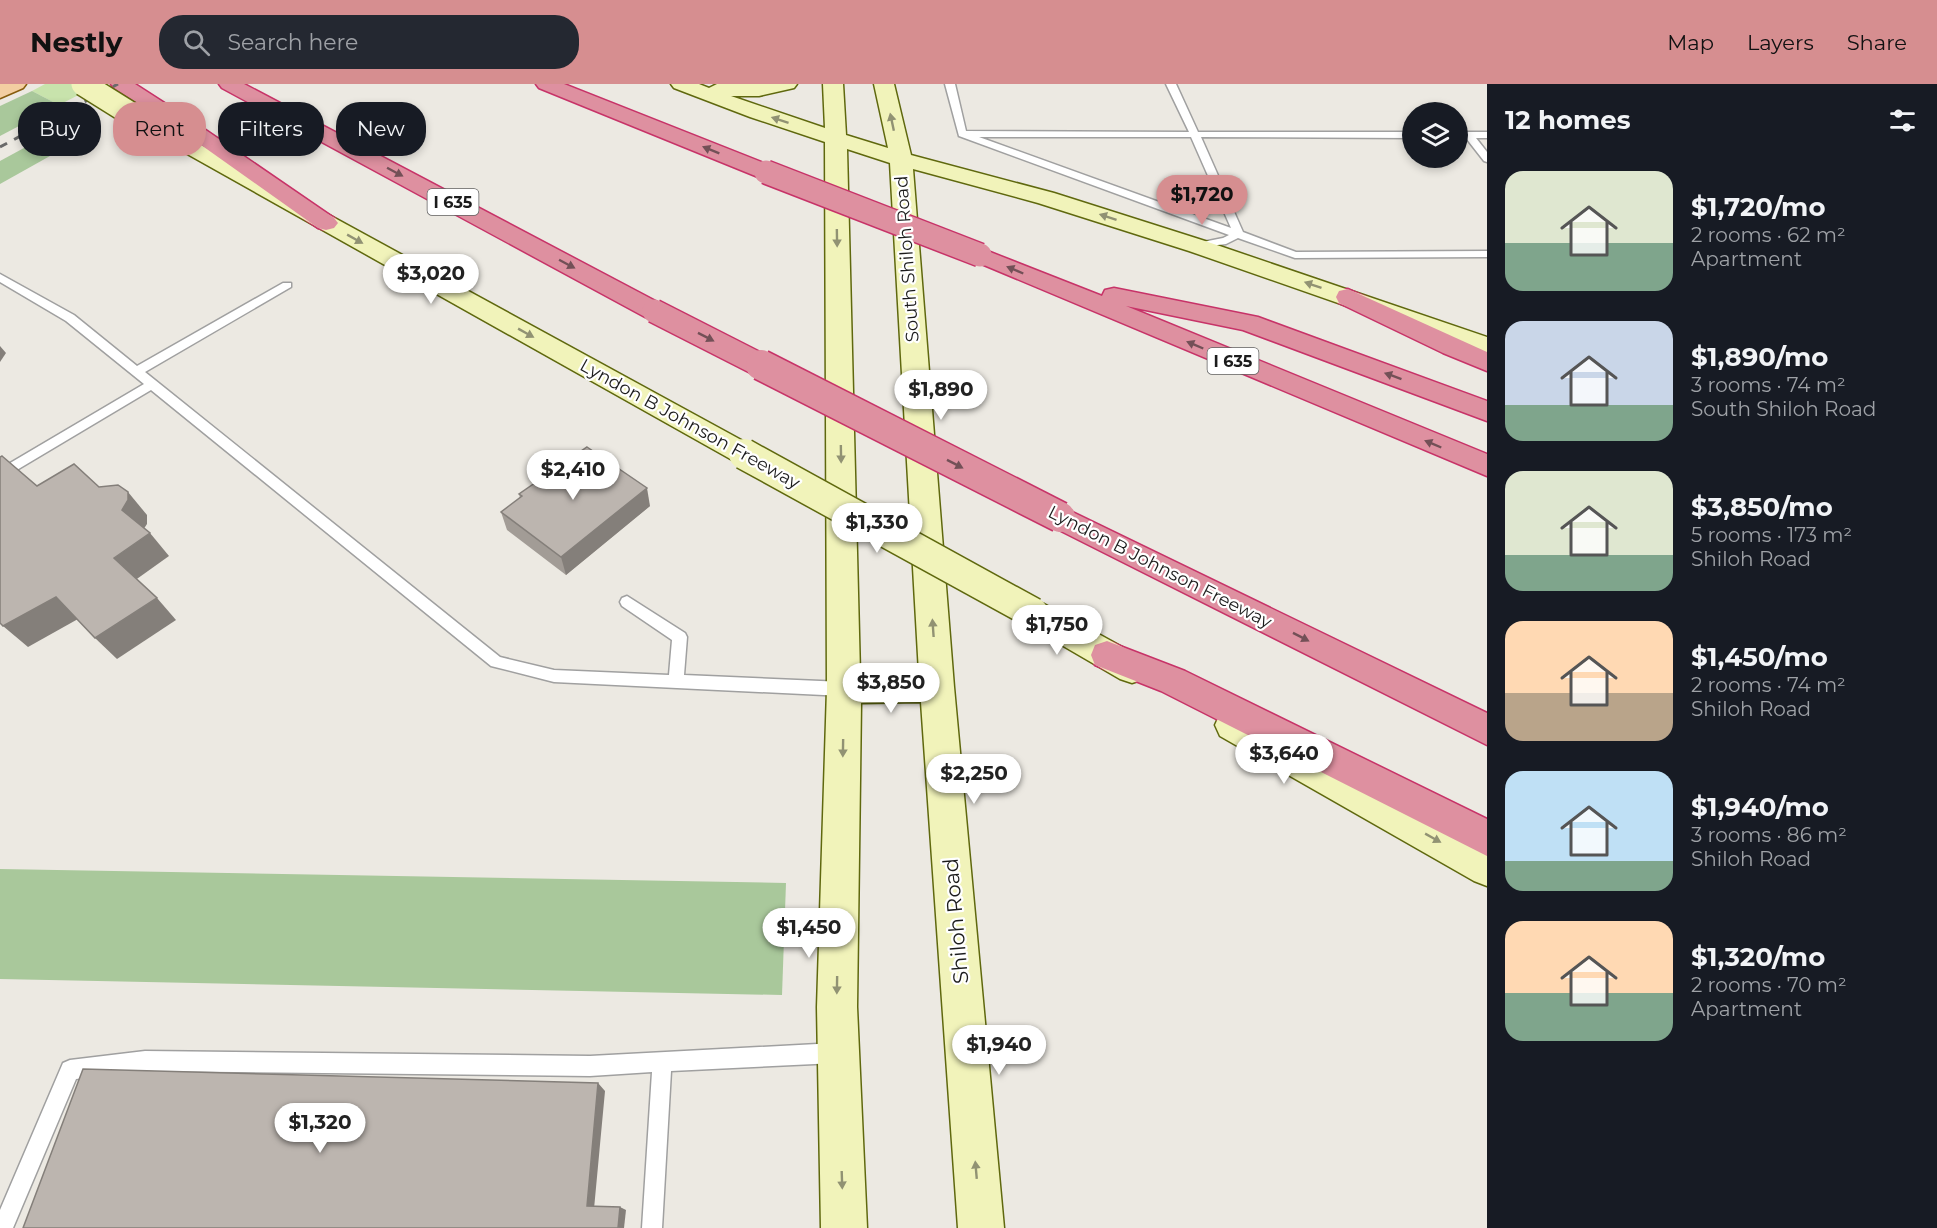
<!DOCTYPE html>
<html lang="en">
<head>
<meta charset="utf-8">
<style>
	body { margin:0; font-family:Montserrat,sans-serif; background:#242831; color:#f1f3f6; height:100vh; display:flex; flex-direction:column; font-size:22px; white-space:nowrap }
	* { box-sizing:border-box; margin:0 }
	p { font-size:20px; color:#9ea1a6 }
	.icon { flex:none; width:33px; height:33px; fill:none; stroke:currentColor; stroke-width:2; stroke-linecap:round; stroke-linejoin:round }
	.map { position:relative; flex:1; overflow:hidden }
	.sheet { display:flex; flex-direction:column; background:#171b24; width:450px }
	.sheet>* { flex:none }
	.hud { position:absolute; left:18px; top:18px; width:570px; height:54px; display:flex; gap:12px }
	.tools { position:absolute; left:1402px; top:18px; display:grid; gap:12px }
	.tools a { display:grid; place-items:center; width:66px; height:66px; border-radius:50%; background:#171b24; box-shadow:0 3px 9px #0003; font-size:30px }
	.price { position:absolute; translate:-50% -51px; padding:0 14px; border-radius:21px; background:#fff; color:#222; font-size:20px; line-height:39px; filter:drop-shadow(0 2px 3px #0008) }
	.price::after { content:''; position:absolute; left:50%; top:36px; width:18px; height:14px; margin-left:-9px; background:inherit; clip-path:polygon(0 0,100% 0,50% 100%) }
	.price.selected { background:#d68e90; color:#111 }
	ul { padding:0; list-style:none }
	li { display:flex; align-items:center; gap:18px; height:150px; padding:0 18px }
	li span { display:grid; place-items:center; flex:none; width:168px; height:120px; border-radius:18px; color:#555 }
	li>.icon { margin-inline-start:auto }
	span .icon { width:72px; height:72px; fill:#fffc; stroke-width:1 }
	li b { font-size:26px }
	h2 { display:flex; justify-content:space-between; align-items:center; height:72px; padding:0 18px; font-size:26px }
	.chip { padding:0 21px; border-radius:24px; background:#171b24; box-shadow:0 3px 9px #0003; font-size:21px; line-height:54px }
	.chip.selected { background:#d68e90; color:#111 }
	header { display:flex; align-items:center; gap:36px; box-sizing:border-box; height:84px; padding:0 30px; background:#d68e90; color:#111 }
	header strong { font-size:28px }
	nav { display:flex; gap:33px; margin-inline-start:auto; font-size:21px }
	.search { width:420px; height:54px; background:#242831; display:flex; align-items:center; gap:15px; box-sizing:border-box; padding:0 21px; border-radius:24px; color:#9ea1a6; font-size:22px }
	main { display:flex; flex:1; min-height:0 }
	.map>svg:first-child { display:block }
</style>
</head>
<body>
<header>
<strong>Nestly</strong>
<div class="search"><svg class="icon" aria-label="search" viewBox="0 0 24 24"><circle cx="10" cy="10" r="6"/><path d="M15 15l6 6"/></svg>Search here</div>
<nav><a>Map</a><a>Layers</a><a>Share</a></nav>
</header>
<main>
<div class="map">
<svg width="1487" height="1144" viewBox="0 0 1487 1144">
	<rect width="100%" height="100%" fill="#ece9e2"/>
	<path fill="#c8e3ac" d="M45,0H100L59,21L32,7Z"/>
	<g fill="#a9c89b">
		<path d="M32,7L59,21L0,52V22Z"/>
		<path d="M81,33L100,44L0,100V77Z"/>
		<path d="M0,785L786,799L782,911L0,895Z"/>
	</g>
	<g fill="none" stroke-linecap="round" stroke-linejoin="round">
		<defs>
			<g id="service">
				<path d="M945,0H955L966,47L1189,48L1166,0H1176L1198,48H1413V54L1201,53L1243,148L1296,168L1487,167V173L1295,174L1238,154L1226,160L1193,164V160L1223,154L1229,151L959,52ZM979,53H1191L1231,144Z"/>
				<path d="M1458,48H1487V54H1476L1487,68V78L1484,77L1466,54H1458Z"/>
				<path d="M0,190L74,231L137,282L283,199H291V203L145,288L500,573L554,586L669,591L672,556L622,522L620,518L622,514L627,512L685,549L687,553L684,591L844,598L849,600L852,605L849,610L844,612L554,598L491,582L151,306L0,396V385L144,300L66,237L0,198Z"/>
				<path d="M836,959L843,962L846,969L843,976L836,979L671,987L662,1144H642L652,988L590,992L145,987L76,995L13,1144H0V1126L63,979L70,976L145,967L590,972Z"/>
			</g>
			<g id="secondary">
				<path d="M671,0H699L709,4L717,0H797L794,4L759,12H731L825,44L823,0H843L846,51L888,64L874,0H894L911,71L1054,109L1205,157L1487,253V271L1189,167L1038,119L913,85L954,603L1004,1144H958L921,618L861,619L857,923L867,1144H821L817,923L827,605L825,58L750,33L674,4ZM847,65L890,79L919,589L860,590Z"/>
				<path d="M139,29L146,31L754,363L758,370L754,377L744,380L734,377L132,39L129,35L132,31Z"/>
				<path d="M1033,516L1044,520L1144,575L1149,585L1144,595L1132,599L1120,595L1022,538L1017,529L1022,520Z"/>
				<path d="M1232,626L1244,630L1487,764V802L1474,797L1220,652L1215,641L1220,630Z"/>
			</g>
			<path id="primary" d="M0,0H26L23,4L0,14Z"/>
			<g id="motorway">
				<path d="M111,0H135L194,38L334,134L338,139L334,144L326,146L318,144L180,46L114,4Z"/>
				<path d="M219,0H244L663,221L667,227L663,233L654,235L645,233L222,4Z"/>
				<path d="M536,0H564L774,83L777,88L774,93L766,95L758,93L539,4Z"/>
				<path d="M980,164L1102,212L1105,206L1114,204L1258,233L1487,317V337L1243,246L1126,222L1487,370V392L972,176L968,171L972,166Z"/>
				<path d="M1348,205L1487,268V287L1443,269L1339,219L1336,213L1339,207Z"/>
				<path d="M1060,422L1487,629V661L1049,441L1045,433L1049,425Z"/>
				<path d="M1107,557L1185,587L1487,735V772L1161,607L1095,581L1091,571L1095,561Z"/>
			</g>
		</defs>
		<use href="#service" stroke="#a0a0a0" stroke-width="3"/>
		<use href="#secondary" stroke="#5f680e" stroke-width="3"/>
		<use href="#primary" stroke="#875c0d" stroke-width="3"/>
		<use href="#motorway" stroke="#c73368" stroke-width="3"/>
		<use href="#service" fill="#fff" fill-rule="evenodd"/>
		<use href="#secondary" fill="#f1f3ba" fill-rule="evenodd"/>
		<use href="#primary" fill="#f3cea1" fill-rule="evenodd"/>
		<use href="#motorway" fill="#de90a0" fill-rule="evenodd"/>
		<path stroke="#6a6a6a" stroke-width="3" stroke-dasharray="8 8" stroke-linecap="butt" d="M0,63L118,0"/>
		<defs>
			<path id="secondary-bridge-far1" d="M83,0L139,35"/>
			<path id="secondary-bridge" d="M744,370L1033,529"/>
			<g id="motorway-bridge-far1">
				<path d="M766,88L980,171"/>
				<path d="M654,227L764,283"/>
			</g>
			<path id="motorway-bridge" d="M761,281L1060,433"/>
		</defs>
		<use href="#secondary-bridge-far1" stroke="#5f680e" stroke-width="26" stroke-linecap="butt"/>
		<use href="#secondary-bridge" stroke="#5f680e" stroke-width="33" stroke-linecap="butt"/>
		<use href="#motorway-bridge-far1" stroke="#c73368" stroke-width="26" stroke-linecap="butt"/>
		<use href="#motorway-bridge" stroke="#c73368" stroke-width="33" stroke-linecap="butt"/>
		<use href="#secondary-bridge-far1" stroke="#f1f3ba" stroke-width="23"/>
		<use href="#secondary-bridge" stroke="#f1f3ba" stroke-width="30"/>
		<use href="#motorway-bridge-far1" stroke="#de90a0" stroke-width="23"/>
		<use href="#motorway-bridge" stroke="#de90a0" stroke-width="30"/>
	</g>
	<path fill="#a29c96" d="M519,410L650,422L566,491L507,446L501,428L520,414Z"/>
	<g fill="#847f7a">
		<path d="M0,262L6,269L0,278Z"/>
		<path d="M647,404L650,422L566,491L561,473Z"/>
		<path d="M128,408L147,431V440L141,449L122,426Z"/>
		<path d="M150,449L169,472L134,497L114,474Z"/>
		<path d="M56,513L78,535L28,563L3,542Z"/>
		<path d="M157,514L176,536L117,575L95,554Z"/>
		<path d="M598,999L605,1007L594,1125L587,1122Z"/>
		<path d="M620,1123L626,1126L624,1144H618Z"/>
	</g>
	<g fill="#bcb5af" stroke="#847f7a" stroke-width="1.5">
		<path d="M587,363L647,404L561,473L501,428L522,412L519,410Z"/>
		<path d="M2,372L37,402L74,380L99,403L118,401L128,408V416L122,426L150,449L114,474L157,514L95,554L56,513L3,542L0,539V373Z"/>
		<path d="M83,985L598,999L587,1122L620,1123L618,1144H23Z"/>
	</g>
	<defs><path id="oneway-solid" d="M-6-.8H1V-3.2L6.5 0L1 3.2V.8H-6Z" transform="scale(1.5)"/></defs>
	<g fill="#919273">
		<use href="#oneway-solid" transform="translate(780 36) rotate(-162)"/>
		<use href="#oneway-solid" transform="translate(892 38) rotate(-102)"/>
		<use href="#oneway-solid" transform="translate(1108 133) rotate(-162)"/>
		<use href="#oneway-solid" transform="translate(837 154) rotate(89)"/>
		<use href="#oneway-solid" transform="translate(355 155) rotate(29)"/>
		<use href="#oneway-solid" transform="translate(1313 201) rotate(-161)"/>
		<use href="#oneway-solid" transform="translate(526 249) rotate(29)"/>
		<use href="#oneway-solid" transform="translate(841 370) rotate(89)"/>
		<use href="#oneway-solid" transform="translate(933 544) rotate(-94)"/>
		<use href="#oneway-solid" transform="translate(843 664) rotate(91)"/>
		<use href="#oneway-solid" transform="translate(1433 754) rotate(29)"/>
		<use href="#oneway-solid" transform="translate(837 901) rotate(91)"/>
		<use href="#oneway-solid" transform="translate(976 1086) rotate(-95)"/>
		<use href="#oneway-solid" transform="translate(842 1096) rotate(88)"/>
	</g>
	<g fill="#735057">
		<use href="#oneway-solid" transform="translate(711 66) rotate(-158)"/>
		<use href="#oneway-solid" transform="translate(395 88) rotate(28)"/>
		<use href="#oneway-solid" transform="translate(567 180) rotate(28)"/>
		<use href="#oneway-solid" transform="translate(1015 186) rotate(-157)"/>
		<use href="#oneway-solid" transform="translate(706 253) rotate(27)"/>
		<use href="#oneway-solid" transform="translate(1195 261) rotate(-157)"/>
		<use href="#oneway-solid" transform="translate(1393 292) rotate(-160)"/>
		<use href="#oneway-solid" transform="translate(1433 360) rotate(-157)"/>
		<use href="#oneway-solid" transform="translate(955 380) rotate(27)"/>
		<use href="#oneway-solid" transform="translate(1301 553) rotate(27)"/>
	</g>
	<g text-anchor="middle" stroke-width="4.5" stroke-linejoin="round" paint-order="stroke">
		<g fill="#fff" stroke="#606060" stroke-width="1.5">
			<rect x="427.5" y="105" width="51" height="26" rx="4.5"/>
			<rect x="1207.5" y="264" width="51" height="26" rx="4.5"/>
		</g>
		<g font-size="16" font-weight="bold" fill="#1c1c1c">
			<text x="453" y="124">I 635</text>
			<text x="1233" y="283">I 635</text>
		</g>
		<g font-size="18" fill="#1c1c1c" stroke="#fff">
			<text transform="translate(907 175) rotate(-94)" y="6">South Shiloh Road</text>
			<text transform="translate(690 340) rotate(29)" y="6">Lyndon B Johnson Freeway</text>
			<text transform="translate(1160 483) rotate(27)" y="6">Lyndon B Johnson Freeway</text>
		</g>
		<g font-size="21" fill="#1c1c1c" stroke="#fff">
			<text transform="translate(956 837) rotate(-95)" y="7">Shiloh Road</text>
		</g>
	</g>
</svg>
<div class="tools">
<a><svg class="icon" aria-label="layers" viewBox="0 0 24 24"><path d="M12 4l9 5-9 5-9-5zM3 14l9 5 9-5"/></svg></a>
</div>
<b class="price selected" style="left:1202px;top:142px">$1,720</b>
<b class="price" style="left:431px;top:221px">$3,020</b>
<b class="price" style="left:941px;top:337px">$1,890</b>
<b class="price" style="left:573px;top:417px">$2,410</b>
<b class="price" style="left:877px;top:470px">$1,330</b>
<b class="price" style="left:1057px;top:572px">$1,750</b>
<b class="price" style="left:891px;top:630px">$3,850</b>
<b class="price" style="left:1284px;top:701px">$3,640</b>
<b class="price" style="left:974px;top:721px">$2,250</b>
<b class="price" style="left:809px;top:875px">$1,450</b>
<b class="price" style="left:999px;top:992px">$1,940</b>
<b class="price" style="left:320px;top:1070px">$1,320</b>
<div class="hud">
<a class="chip">Buy</a>
<a class="chip selected">Rent</a>
<a class="chip">Filters</a>
<a class="chip">New</a>
</div>
</div>
<section class="sheet">
<h2>12 homes<svg class="icon" aria-label="filters" viewBox="0 0 24 24"><path d="M4 7h16M4 17h16"/><circle cx="9" cy="7" r="2"/><circle cx="15" cy="17" r="2"/></svg></h2>
<ul>
<li><span style="background:linear-gradient(#dfe7d0 60%,#7fa58c 0)"><svg class="icon" aria-label="home" viewBox="0 0 24 24"><path d="M3 11l9-7 9 7M6 9v11h12V9"/></svg></span><div><b>$1,720/mo</b><p>2 rooms · 62 m²</p><p>Apartment</p></div></li>
<li><span style="background:linear-gradient(#c9d6e8 70%,#7fa58c 0)"><svg class="icon" aria-label="home" viewBox="0 0 24 24"><path d="M3 11l9-7 9 7M6 9v11h12V9"/></svg></span><div><b>$1,890/mo</b><p>3 rooms · 74 m²</p><p>South Shiloh Road</p></div></li>
<li><span style="background:linear-gradient(#dfe7d0 70%,#7fa58c 0)"><svg class="icon" aria-label="home" viewBox="0 0 24 24"><path d="M3 11l9-7 9 7M6 9v11h12V9"/></svg></span><div><b>$3,850/mo</b><p>5 rooms · 173 m²</p><p>Shiloh Road</p></div></li>
<li><span style="background:linear-gradient(#ffd9b3 60%,#b9a48a 0)"><svg class="icon" aria-label="home" viewBox="0 0 24 24"><path d="M3 11l9-7 9 7M6 9v11h12V9"/></svg></span><div><b>$1,450/mo</b><p>2 rooms · 74 m²</p><p>Shiloh Road</p></div></li>
<li><span style="background:linear-gradient(#bfe0f5 75%,#7fa58c 0)"><svg class="icon" aria-label="home" viewBox="0 0 24 24"><path d="M3 11l9-7 9 7M6 9v11h12V9"/></svg></span><div><b>$1,940/mo</b><p>3 rooms · 86 m²</p><p>Shiloh Road</p></div></li>
<li><span style="background:linear-gradient(#ffd9b3 60%,#7fa58c 0)"><svg class="icon" aria-label="home" viewBox="0 0 24 24"><path d="M3 11l9-7 9 7M6 9v11h12V9"/></svg></span><div><b>$1,320/mo</b><p>2 rooms · 70 m²</p><p>Apartment</p></div></li>
</ul>
</section>
</main>
</body>
</html>
